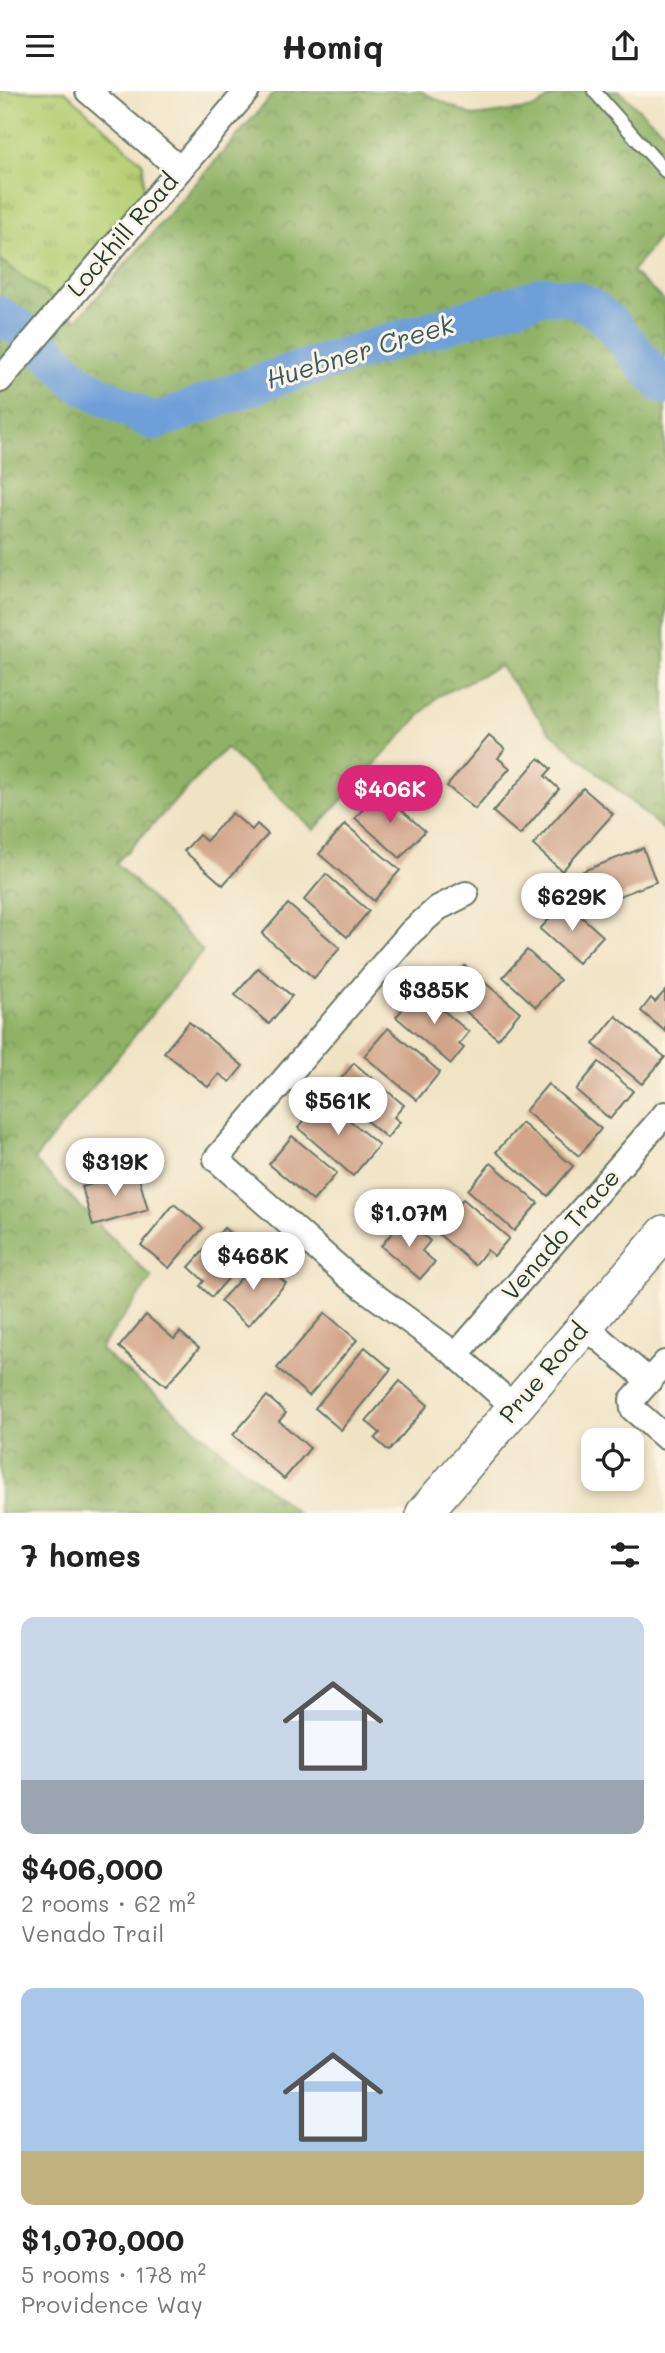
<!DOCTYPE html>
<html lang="en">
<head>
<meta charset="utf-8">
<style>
	body { margin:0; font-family:Mali,sans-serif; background:#f6f6f6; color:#222; height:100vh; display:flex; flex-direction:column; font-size:26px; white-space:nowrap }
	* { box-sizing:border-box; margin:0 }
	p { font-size:23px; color:#767676 }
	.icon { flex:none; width:38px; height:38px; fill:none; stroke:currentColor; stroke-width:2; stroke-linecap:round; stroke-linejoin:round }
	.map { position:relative; height:1422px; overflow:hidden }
	.details { display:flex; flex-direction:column; background:#fff; flex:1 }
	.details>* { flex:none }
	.buttons { position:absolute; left:581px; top:1337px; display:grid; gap:14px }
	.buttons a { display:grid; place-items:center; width:63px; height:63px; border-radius:14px; background:#fff; box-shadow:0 4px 10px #0003; font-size:35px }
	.price { position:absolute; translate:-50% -60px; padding:0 16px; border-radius:24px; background:#fff; color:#222; font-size:23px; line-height:46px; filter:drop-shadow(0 2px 4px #0008) }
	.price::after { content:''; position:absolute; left:50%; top:42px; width:21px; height:16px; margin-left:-10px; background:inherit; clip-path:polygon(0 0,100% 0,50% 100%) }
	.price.selected { background:#db2777; color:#fff }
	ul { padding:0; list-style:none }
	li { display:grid; align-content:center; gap:14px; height:371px; padding:0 21px }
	li span { display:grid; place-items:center; height:217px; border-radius:14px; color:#555 }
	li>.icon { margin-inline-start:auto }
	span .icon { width:126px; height:126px; fill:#fffc; stroke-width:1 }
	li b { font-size:30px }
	h2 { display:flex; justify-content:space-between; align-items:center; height:84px; padding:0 21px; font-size:30px }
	header { display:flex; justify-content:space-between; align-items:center; height:91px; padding:0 21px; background:#fff; font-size:32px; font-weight:800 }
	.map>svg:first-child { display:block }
</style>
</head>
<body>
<header><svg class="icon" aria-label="menu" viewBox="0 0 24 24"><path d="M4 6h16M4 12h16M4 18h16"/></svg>Homiq<svg class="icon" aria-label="share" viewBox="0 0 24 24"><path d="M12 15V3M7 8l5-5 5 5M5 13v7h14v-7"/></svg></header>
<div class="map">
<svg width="665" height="1422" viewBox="0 0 665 1422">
	<defs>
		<pattern id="grass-tufts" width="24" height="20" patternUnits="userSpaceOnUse" patternTransform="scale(1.75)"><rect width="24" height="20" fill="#b5cf75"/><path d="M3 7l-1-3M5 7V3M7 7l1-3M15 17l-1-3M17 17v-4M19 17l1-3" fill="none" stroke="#93a961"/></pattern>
		<pattern id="forest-crowns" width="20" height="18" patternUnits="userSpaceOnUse" patternTransform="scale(1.75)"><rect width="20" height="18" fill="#90b266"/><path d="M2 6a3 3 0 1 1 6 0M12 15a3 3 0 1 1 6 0" fill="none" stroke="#759255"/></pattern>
	</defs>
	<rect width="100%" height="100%" fill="#fcf5e5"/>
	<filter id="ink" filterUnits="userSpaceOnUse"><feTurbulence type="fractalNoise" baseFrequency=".0143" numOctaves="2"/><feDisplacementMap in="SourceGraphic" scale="14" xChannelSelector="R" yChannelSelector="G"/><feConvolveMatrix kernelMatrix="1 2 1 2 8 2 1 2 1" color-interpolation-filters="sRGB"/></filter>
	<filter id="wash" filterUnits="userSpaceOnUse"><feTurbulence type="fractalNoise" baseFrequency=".00686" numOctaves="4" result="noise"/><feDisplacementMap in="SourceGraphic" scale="28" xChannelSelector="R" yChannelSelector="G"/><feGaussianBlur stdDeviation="1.57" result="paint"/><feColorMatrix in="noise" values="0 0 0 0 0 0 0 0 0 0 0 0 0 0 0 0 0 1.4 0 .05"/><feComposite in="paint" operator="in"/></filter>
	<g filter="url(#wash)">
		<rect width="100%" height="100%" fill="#f0e3c4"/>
		<path fill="url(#grass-tufts)" stroke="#6a8654" stroke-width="2" d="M0,0H65L143,72L144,99L53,208L0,169Z"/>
		<path fill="url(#forest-crowns)" stroke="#58784d" stroke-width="2" d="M276,0H420L473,25L535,17L559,0H619L665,42V138L632,181L665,210V740L549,640L500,575L438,605L314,739L226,657L116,772L203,860L34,1069L152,1187L100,1258L297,1422H0V169L53,208L77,229Z"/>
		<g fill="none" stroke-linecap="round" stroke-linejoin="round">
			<g stroke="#6e9fd8" stroke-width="38">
				<path d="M0,224L22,239"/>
				<path d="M46,258L79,292L154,331L277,286L544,204C554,205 568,205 577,209C616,225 635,269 665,295"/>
			</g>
		</g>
		<g id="blocks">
			<g fill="#d2a58b">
				<path d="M489,645L505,658L498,667L510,677L475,718L447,695Z"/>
				<path d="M539,667L551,678L545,685L559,698L520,744L493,721Z"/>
				<path d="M583,697L613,723L562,780L533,754Z"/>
				<path d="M380,700L425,740L400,767L355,727Z"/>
				<path d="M232,722L252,739L257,733L268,743L223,794L184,760L199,744L206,750Z"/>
				<path d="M345,733L400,779L374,810L319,763Z"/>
				<path d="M643,757L656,791L596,814L583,780Z"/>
				<path d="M326,783L369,820L347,846L304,809Z"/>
				<path d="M565,811L603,845L578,872L540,838Z"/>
				<path d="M288,813L340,857L314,887L262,843Z"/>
				<path d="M527,859L560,889L536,916L503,886Z"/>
				<path d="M465,875L520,921L498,948L443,901Z"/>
				<path d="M258,877L292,905L269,933L235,904Z"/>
				<path d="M419,899L469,941L459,953L464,957L451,973L396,926Z"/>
				<path d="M665,900V940L641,920L651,907L655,911Z"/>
				<path d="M616,925L665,966L642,993L593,953Z"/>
				<path d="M189,931L243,975L230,991L219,983L208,996L164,961Z"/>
				<path d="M388,937L440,981L417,1009L364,965Z"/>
				<path d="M599,971L633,1000L610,1028L576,999Z"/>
				<path d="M354,972L404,1014L394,1026L400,1031L387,1047L331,1000Z"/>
				<path d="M548,993L601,1038L579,1065L525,1020Z"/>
				<path d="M323,1007L379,1054L353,1085L298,1037Z"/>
				<path d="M522,1032L573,1075L548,1105L496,1061Z"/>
				<path d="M292,1045L337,1082L313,1110L269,1073Z"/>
				<path d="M491,1072L538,1112L514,1140L468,1099Z"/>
				<path d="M137,1080L148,1119L93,1135L82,1096Z"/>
				<path d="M463,1108L509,1147L494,1165L487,1159L475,1174L435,1140Z"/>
				<path d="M174,1113L203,1137L169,1177L141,1154Z"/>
				<path d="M404,1128L430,1150L422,1160L435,1171L420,1188L381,1155Z"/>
				<path d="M224,1137L251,1161L212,1206L200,1195L204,1190L189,1176Z"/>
				<path d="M259,1168L286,1192L248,1235L220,1210Z"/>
				<path d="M325,1222L357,1249L309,1305L277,1277Z"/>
				<path d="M146,1224L174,1248L180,1241L199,1257L166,1295L119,1256Z"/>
				<path d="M365,1256L391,1278L341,1339L315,1317Z"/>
				<path d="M400,1290L428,1314L389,1360L375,1348L380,1342L366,1330Z"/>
				<path d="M267,1305L286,1322L279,1330L310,1357L284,1388L233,1344Z"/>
			</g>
		</g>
	</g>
	<g filter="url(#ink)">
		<use href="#blocks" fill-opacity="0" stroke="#687766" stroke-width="2"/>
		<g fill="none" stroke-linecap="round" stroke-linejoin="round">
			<defs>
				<path id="lane" d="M594,0L665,80"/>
				<g id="street">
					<path d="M88,0L180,78"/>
					<path d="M0,289L247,0"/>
					<path d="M466,803L438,817L411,841L216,1068L349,1186L456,1264L514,1316"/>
					<path d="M584,1234L649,1290"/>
					<path d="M456,1264L665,1023"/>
					<path d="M665,1272L632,1309L633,1318L665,1346"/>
				</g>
				<path id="secondary" d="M424,1422L665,1142"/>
			</defs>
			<use href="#lane" stroke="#687766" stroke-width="16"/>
			<use href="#street" stroke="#687766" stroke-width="28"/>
			<use href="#secondary" stroke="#687766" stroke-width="38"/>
			<use href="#lane" stroke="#fff" stroke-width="12"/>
			<use href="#street" stroke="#fff" stroke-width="24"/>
			<use href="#secondary" stroke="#fff" stroke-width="35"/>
		</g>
	</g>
	<g text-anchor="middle" stroke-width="6" stroke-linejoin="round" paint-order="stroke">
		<g font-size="24" fill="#1f3d34" stroke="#fcf5e5">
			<text transform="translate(123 144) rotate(-49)" y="8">Lockhill Road</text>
			<text transform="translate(561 1144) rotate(-49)" y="8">Venado Trace</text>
			<text transform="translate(544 1282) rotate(-50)" y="8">Prue Road</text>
		</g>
		<g font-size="26" font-style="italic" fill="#375a65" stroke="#fcf5e5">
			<text transform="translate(360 261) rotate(-17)" y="9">Huebner Creek</text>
		</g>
	</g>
</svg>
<div class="buttons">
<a><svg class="icon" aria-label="locate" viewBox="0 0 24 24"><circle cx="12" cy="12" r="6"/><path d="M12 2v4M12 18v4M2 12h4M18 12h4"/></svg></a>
</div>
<b class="price selected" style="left:390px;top:734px">$406K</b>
<b class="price" style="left:572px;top:842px">$629K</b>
<b class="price" style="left:434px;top:935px">$385K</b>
<b class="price" style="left:338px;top:1046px">$561K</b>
<b class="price" style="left:115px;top:1107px">$319K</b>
<b class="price" style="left:409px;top:1158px">$1.07M</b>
<b class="price" style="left:253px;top:1201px">$468K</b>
</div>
<section class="details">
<h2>7 homes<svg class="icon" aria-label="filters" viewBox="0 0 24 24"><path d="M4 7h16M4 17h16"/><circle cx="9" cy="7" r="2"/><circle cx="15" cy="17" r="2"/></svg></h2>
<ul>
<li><span style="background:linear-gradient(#c9d6e8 75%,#9aa5b1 0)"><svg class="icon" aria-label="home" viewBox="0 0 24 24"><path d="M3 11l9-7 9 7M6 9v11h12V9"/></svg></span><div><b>$406,000</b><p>2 rooms · 62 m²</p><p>Venado Trail</p></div></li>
<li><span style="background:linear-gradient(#a9c7e8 75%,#c2b280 0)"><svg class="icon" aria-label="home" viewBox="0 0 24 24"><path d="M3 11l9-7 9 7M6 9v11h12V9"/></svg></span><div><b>$1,070,000</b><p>5 rooms · 178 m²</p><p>Providence Way</p></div></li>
</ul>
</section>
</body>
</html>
